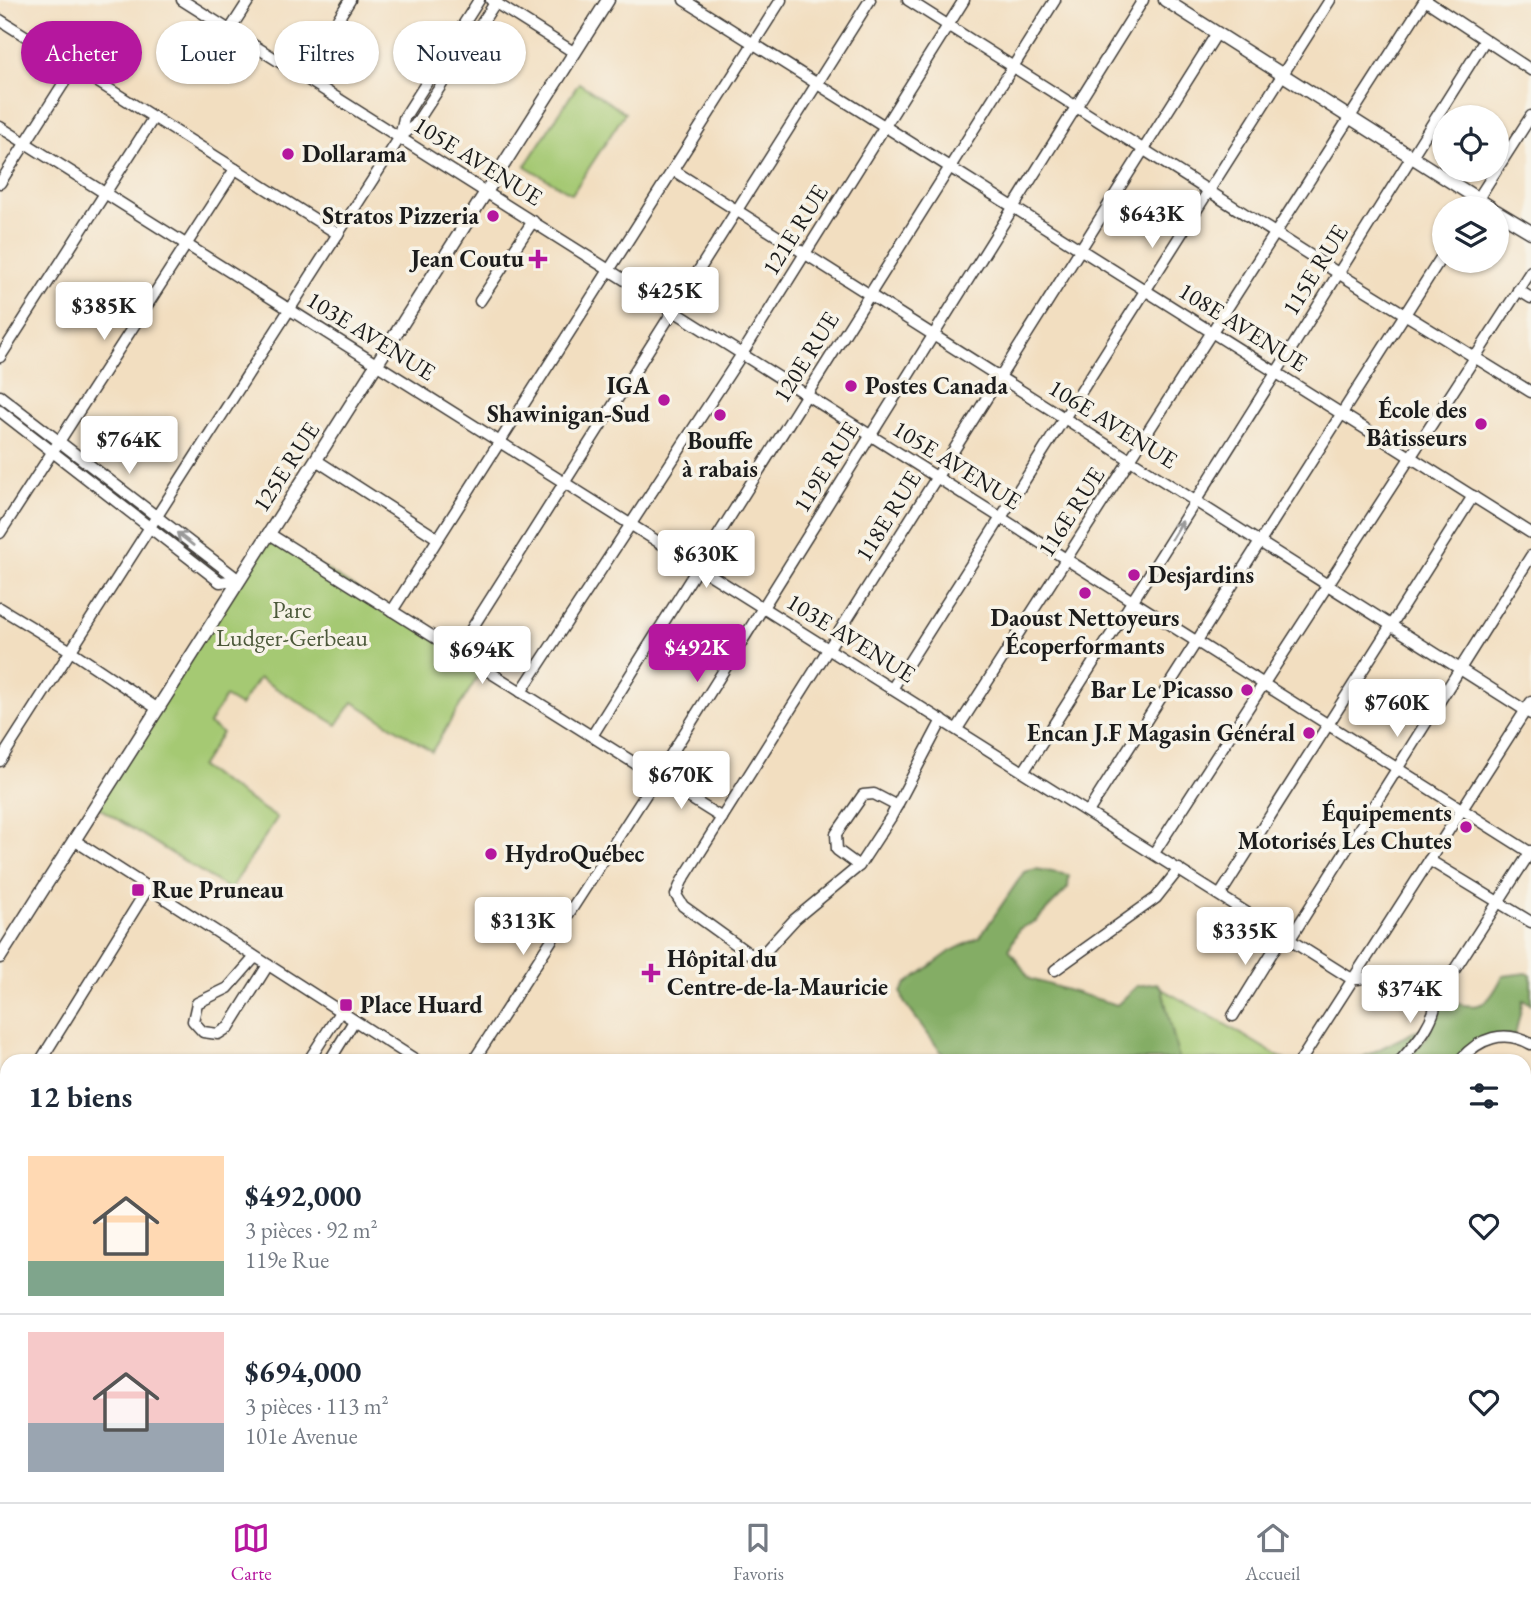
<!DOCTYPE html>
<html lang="fr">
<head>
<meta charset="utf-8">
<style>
	body { margin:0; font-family:"EB Garamond",serif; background:#f2f2f3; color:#1f2937; height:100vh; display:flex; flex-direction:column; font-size:26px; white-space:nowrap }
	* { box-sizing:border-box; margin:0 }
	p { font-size:23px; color:#747a83 }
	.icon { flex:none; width:38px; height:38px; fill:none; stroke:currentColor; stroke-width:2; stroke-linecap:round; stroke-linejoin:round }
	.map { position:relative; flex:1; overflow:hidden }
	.drawer { position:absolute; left:0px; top:1054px; width:1531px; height:450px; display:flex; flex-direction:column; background:#fff; border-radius:21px 21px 0 0; box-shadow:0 2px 5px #0004 }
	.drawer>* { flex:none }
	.hud { position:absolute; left:21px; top:21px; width:700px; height:63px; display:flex; gap:14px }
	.fabs { position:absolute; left:1432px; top:105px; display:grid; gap:14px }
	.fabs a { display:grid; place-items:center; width:77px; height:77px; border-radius:50%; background:#fff; box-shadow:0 2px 5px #0004; font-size:35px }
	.price { position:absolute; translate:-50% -60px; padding:0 16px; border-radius:7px; background:#fff; color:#222; font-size:23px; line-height:46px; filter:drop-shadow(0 2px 4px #0008) }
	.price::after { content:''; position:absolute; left:50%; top:42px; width:21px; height:16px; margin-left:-10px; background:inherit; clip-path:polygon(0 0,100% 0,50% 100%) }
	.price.current { background:#b5179e; color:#fff }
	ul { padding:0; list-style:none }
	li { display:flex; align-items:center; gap:21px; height:175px; padding:0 28px }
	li+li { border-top:2px solid #e0e1e3 }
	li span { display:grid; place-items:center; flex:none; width:196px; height:140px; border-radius:0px; color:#555 }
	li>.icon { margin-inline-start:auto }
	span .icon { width:84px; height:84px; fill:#fffc; stroke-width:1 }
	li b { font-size:30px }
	h2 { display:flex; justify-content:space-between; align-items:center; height:84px; padding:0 28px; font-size:30px }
	.chip { padding:0 24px; border-radius:32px; background:#fff; box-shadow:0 2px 5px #0004; font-size:24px; line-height:63px }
	.chip.current { background:#b5179e; color:#fff }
	.dock { display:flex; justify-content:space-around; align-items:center; height:98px; border-top:2px solid #e0e1e3; background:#fff; font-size:19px; color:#747a83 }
	.dock a { display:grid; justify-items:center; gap:4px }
	.dock .current { color:#b5179e }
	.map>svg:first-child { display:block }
</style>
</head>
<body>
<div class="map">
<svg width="1531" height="1502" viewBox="0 0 1531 1502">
	<rect width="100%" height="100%" fill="#f7f3e8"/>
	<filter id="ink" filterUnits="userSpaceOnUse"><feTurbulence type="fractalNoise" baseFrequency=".0143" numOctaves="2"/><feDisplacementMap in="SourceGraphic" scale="14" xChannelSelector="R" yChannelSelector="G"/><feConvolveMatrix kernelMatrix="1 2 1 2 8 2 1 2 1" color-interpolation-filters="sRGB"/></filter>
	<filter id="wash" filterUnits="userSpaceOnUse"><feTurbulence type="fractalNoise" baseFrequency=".00686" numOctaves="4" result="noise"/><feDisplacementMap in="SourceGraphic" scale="28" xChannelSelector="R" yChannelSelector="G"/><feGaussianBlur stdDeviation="1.57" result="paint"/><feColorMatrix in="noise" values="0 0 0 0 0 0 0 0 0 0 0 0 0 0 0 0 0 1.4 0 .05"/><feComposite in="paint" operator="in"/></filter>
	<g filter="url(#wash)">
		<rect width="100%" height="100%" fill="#f2dec0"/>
		<g fill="#a5c973" stroke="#607248" stroke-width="2">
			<path d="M579,83L625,113L572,194L525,166Z"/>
			<path d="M268,533L483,668L432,751L353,702L337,725L259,678L240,706L225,697L209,724L222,733L200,767L277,818L230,890L96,806Z"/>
			<path d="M1162,989L1223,1023L1284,1060H1179Z"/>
			<path d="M2,1300L7,1310V1401L0,1397V1303Z"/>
		</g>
		<g fill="#84ad65" stroke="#506440" stroke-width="2">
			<path d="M1036,869L1069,875L1068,888L1036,921L1019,929L1009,949L1030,979L1117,1005L1137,986L1157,983L1162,989L1179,1060H947L904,1002L901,992L906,984L951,951L980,937L1024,872Z"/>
			<path d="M1526,973L1531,975V1004L1523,1000L1515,1036L1504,1035L1458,1060H1406L1426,1038L1430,1030L1441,998C1453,1003 1475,1011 1486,1001C1493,996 1498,984 1503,976Z"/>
			<path d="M1422,1028L1396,1060H1357Z"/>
			<path d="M408,1496H464L462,1502H405Z"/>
			<path d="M779,1496H980L974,1502H798Z"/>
		</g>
		<path fill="#6cbee7" stroke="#446d82" stroke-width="2" d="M1524,1353H1531V1502H1033L1039,1496H1524Z"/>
	</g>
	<g filter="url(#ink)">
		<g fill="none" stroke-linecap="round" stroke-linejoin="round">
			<defs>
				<g id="minor">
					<path d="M182,0L1531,853"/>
					<path d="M491,0L575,53"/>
					<path d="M684,0L1531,533"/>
					<path d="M908,0L1338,273L1531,392"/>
					<path d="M1425,0L1531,70"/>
					<path d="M0,20L338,234"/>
					<path d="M229,31L249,0"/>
					<path d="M302,76L350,0"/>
					<path d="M0,127L1347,976L1353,979H1358C1375,976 1407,969 1421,980C1427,984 1432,991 1437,997"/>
					<path d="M400,137L404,118L479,0"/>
					<path d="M673,170L1531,714"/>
					<path d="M0,183L74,67"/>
					<path d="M1472,208L1531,116"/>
					<path d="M1518,290L1531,298"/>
					<path d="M480,301L533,221"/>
					<path d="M0,357L154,117"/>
					<path d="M0,396L239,580"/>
					<path d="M0,411L220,582L239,580"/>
					<path d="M316,460L437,538"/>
					<path d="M0,533L235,169"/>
					<path d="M268,533L722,818"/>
					<path d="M0,608L71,651L158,709"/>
					<path d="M392,611L781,0"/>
					<path d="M457,652L870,0"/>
					<path d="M892,689L1330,0"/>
					<path d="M521,692L742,354L964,0"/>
					<path d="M942,720L891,817L859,866L795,919L761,956L748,953L683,906L676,895L682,881L1217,33"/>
					<path d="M957,729L1425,0"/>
					<path d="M592,736L1055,0"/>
					<path d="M0,761L400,137L415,125L497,0"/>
					<path d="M1024,771C1180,529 1331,284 1485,40"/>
					<path d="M1088,812L1444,253"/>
					<path d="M74,840L416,1060"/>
					<path d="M1154,853L1531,271"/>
					<path d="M1429,860L1531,922"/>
					<path d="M859,866L837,850L836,834L863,795L874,794L897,806"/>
					<path d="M1220,895L1473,496"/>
					<path d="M1290,939L1531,556"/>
					<path d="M255,957L228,988L197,1003L193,1021L203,1032L218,1034L229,1027L268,965"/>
					<path d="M1055,970L1156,898L1179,869"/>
					<path d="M1233,1016L1283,935"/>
					<path d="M41,1060L148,888"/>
					<path d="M309,1060L340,1012"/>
					<path d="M330,1060L354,1021"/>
					<path d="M474,1060L657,777L1143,0"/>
					<path d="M1301,1060L1531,702"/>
					<path d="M1401,1060C1418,1041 1434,1023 1437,997L1531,851"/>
					<path d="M1460,1060C1479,1038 1504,1029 1531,1044"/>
					<path d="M0,1125L7,1114"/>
					<path d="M1524,1131L1531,1120"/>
					<path d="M1524,1219L1531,1223"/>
					<path d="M0,1228L7,1233"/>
					<path d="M0,1303L7,1293"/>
					<path d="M1524,1340H1531"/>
					<path d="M0,1458L7,1462"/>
					<path d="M46,1496L49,1502"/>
					<path d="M174,1496L185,1502"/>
					<path d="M246,1502L249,1496"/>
					<path d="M405,1502L408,1496"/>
					<path d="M534,1502L538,1496"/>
					<path d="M657,1502L664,1496"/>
					<path d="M1023,1502L1033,1496"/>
				</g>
				<g id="major">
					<path d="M1165,0L1492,208"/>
					<path d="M1496,211L1531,232"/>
					<path d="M0,957L608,0"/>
				</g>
			</defs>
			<use href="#minor" stroke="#3c3935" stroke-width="13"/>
			<use href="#major" stroke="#3c3935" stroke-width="15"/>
			<use href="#minor" stroke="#fff" stroke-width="10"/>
			<use href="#major" stroke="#fff" stroke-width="12"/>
		</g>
		<defs><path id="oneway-shaft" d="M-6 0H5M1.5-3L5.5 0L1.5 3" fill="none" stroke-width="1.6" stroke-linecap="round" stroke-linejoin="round" transform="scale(1.75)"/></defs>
		<g stroke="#999">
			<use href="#oneway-shaft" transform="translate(1177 530) rotate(-59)"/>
			<use href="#oneway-shaft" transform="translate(185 539) rotate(-142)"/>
		</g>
	</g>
	<g fill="#b5179e" stroke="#f7f3e8" stroke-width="2.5">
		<circle cx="288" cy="154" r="7"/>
		<circle cx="493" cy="216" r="7"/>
		<path d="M534.5 248.5h7v7h7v7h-7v7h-7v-7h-7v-7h7z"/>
		<circle cx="851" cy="386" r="7"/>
		<circle cx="664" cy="400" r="7"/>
		<circle cx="720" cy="415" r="7"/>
		<circle cx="1481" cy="424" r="7"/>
		<circle cx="1134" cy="575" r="7"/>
		<circle cx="1085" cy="593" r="7"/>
		<circle cx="1247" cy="690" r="7"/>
		<circle cx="1309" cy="733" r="7"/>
		<circle cx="1466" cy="827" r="7"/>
		<circle cx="491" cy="854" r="7"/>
		<rect x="131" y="883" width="14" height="14" rx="3.5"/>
		<path d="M647.5 962.5h7v7h7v7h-7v7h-7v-7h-7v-7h7z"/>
		<rect x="339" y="998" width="14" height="14" rx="3.5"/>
	</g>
	<g text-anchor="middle" stroke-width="7" stroke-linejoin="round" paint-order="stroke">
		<g font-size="24" font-weight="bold" fill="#1c1c1c" stroke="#f7f3e8" text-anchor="start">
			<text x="302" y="162">Dollarama</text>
			<text x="479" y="224" text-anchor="end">Stratos Pizzeria</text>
			<text x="524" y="267" text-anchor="end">Jean Coutu</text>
			<text x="650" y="394" text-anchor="end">IGA<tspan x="650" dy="28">Shawinigan-Sud</tspan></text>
			<text x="865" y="394">Postes Canada</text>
			<text x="1467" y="418" text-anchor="end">École des<tspan x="1467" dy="28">Bâtisseurs</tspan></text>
			<text x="720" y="449" text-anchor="middle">Bouffe<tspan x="720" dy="28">à rabais</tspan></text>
			<text x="1148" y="583">Desjardins</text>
			<text x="1085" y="626" text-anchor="middle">Daoust Nettoyeurs<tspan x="1085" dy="28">Écoperformants</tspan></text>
			<text x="1233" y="698" text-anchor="end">Bar Le Picasso</text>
			<text x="1295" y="741" text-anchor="end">Encan J.F Magasin Général</text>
			<text x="1452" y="821" text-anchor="end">Équipements<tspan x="1452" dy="28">Motorisés Les Chutes</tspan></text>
			<text x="505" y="862">HydroQuébec</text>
			<text x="152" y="898">Rue Pruneau</text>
			<text x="667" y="967">Hôpital du<tspan x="667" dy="28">Centre-de-la-Mauricie</tspan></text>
			<text x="360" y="1013">Place Huard</text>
		</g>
		<g font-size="24" fill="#1c1c1c" stroke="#f7f3e8">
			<text transform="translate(478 161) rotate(32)" y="8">105E AVENUE</text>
			<text transform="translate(795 230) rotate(-58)" y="8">121E RUE</text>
			<text transform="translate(1315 270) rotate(-58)" y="8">115E RUE</text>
			<text transform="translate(1243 327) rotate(32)" y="8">108E AVENUE</text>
			<text transform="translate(371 336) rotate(32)" y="8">103E AVENUE</text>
			<text transform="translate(806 357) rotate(-58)" y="8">120E RUE</text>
			<text transform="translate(1113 424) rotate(32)" y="8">106E AVENUE</text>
			<text transform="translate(957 465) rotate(32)" y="8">105E AVENUE</text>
			<text transform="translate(286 467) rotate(-57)" y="8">125E RUE</text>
			<text transform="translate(826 467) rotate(-58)" y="8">119E RUE</text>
			<text transform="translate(1071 512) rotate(-57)" y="8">116E RUE</text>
			<text transform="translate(888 516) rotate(-58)" y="8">118E RUE</text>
			<text transform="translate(851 638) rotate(32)" y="8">103E AVENUE</text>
		</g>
		<g font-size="24" fill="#4c593a" stroke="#f7f3e8">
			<text x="292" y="618">Parc<tspan x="292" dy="28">Ludger-Gerbeau</tspan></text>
		</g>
	</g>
</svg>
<div class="fabs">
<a><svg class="icon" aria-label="locate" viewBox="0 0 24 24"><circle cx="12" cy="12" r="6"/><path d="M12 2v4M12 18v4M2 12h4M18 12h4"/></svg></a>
<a><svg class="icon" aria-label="layers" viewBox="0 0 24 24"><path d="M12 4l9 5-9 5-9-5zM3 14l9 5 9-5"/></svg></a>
</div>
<b class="price" style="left:1152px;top:250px">$643K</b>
<b class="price" style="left:670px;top:327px">$425K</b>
<b class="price" style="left:104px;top:342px">$385K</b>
<b class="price" style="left:129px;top:476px">$764K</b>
<b class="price" style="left:706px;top:590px">$630K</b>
<b class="price current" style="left:697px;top:684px">$492K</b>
<b class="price" style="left:482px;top:686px">$694K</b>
<b class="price" style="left:1397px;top:739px">$760K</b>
<b class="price" style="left:681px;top:811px">$670K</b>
<b class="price" style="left:523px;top:957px">$313K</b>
<b class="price" style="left:1245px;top:967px">$335K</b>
<b class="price" style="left:1410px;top:1025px">$374K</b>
<div class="hud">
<a class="chip current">Acheter</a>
<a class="chip">Louer</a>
<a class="chip">Filtres</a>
<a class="chip">Nouveau</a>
</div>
<section class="drawer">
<h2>12 biens<svg class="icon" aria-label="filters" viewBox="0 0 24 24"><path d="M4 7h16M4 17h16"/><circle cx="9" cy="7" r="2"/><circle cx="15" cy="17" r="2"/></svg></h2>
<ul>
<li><span style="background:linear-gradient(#ffd9b3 75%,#7fa58c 0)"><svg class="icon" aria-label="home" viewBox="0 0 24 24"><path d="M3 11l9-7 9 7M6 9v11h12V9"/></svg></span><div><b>$492,000</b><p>3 pièces · 92 m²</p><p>119e Rue</p></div><svg class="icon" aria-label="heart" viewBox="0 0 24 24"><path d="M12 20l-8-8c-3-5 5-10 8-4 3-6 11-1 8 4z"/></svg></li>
<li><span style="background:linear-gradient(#f6c9c9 65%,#9aa5b1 0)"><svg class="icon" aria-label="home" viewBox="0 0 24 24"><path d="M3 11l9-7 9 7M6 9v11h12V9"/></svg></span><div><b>$694,000</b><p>3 pièces · 113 m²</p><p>101e Avenue</p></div><svg class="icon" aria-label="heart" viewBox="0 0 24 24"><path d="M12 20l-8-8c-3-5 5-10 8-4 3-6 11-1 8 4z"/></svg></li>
</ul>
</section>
</div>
<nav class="dock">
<a class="current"><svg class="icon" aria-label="map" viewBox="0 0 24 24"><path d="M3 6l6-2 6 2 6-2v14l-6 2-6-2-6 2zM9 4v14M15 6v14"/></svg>Carte</a>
<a><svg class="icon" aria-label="saved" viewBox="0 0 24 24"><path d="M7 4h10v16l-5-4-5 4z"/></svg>Favoris</a>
<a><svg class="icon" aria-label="home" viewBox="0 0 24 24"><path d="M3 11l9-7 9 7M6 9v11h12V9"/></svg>Accueil</a>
</nav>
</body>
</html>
